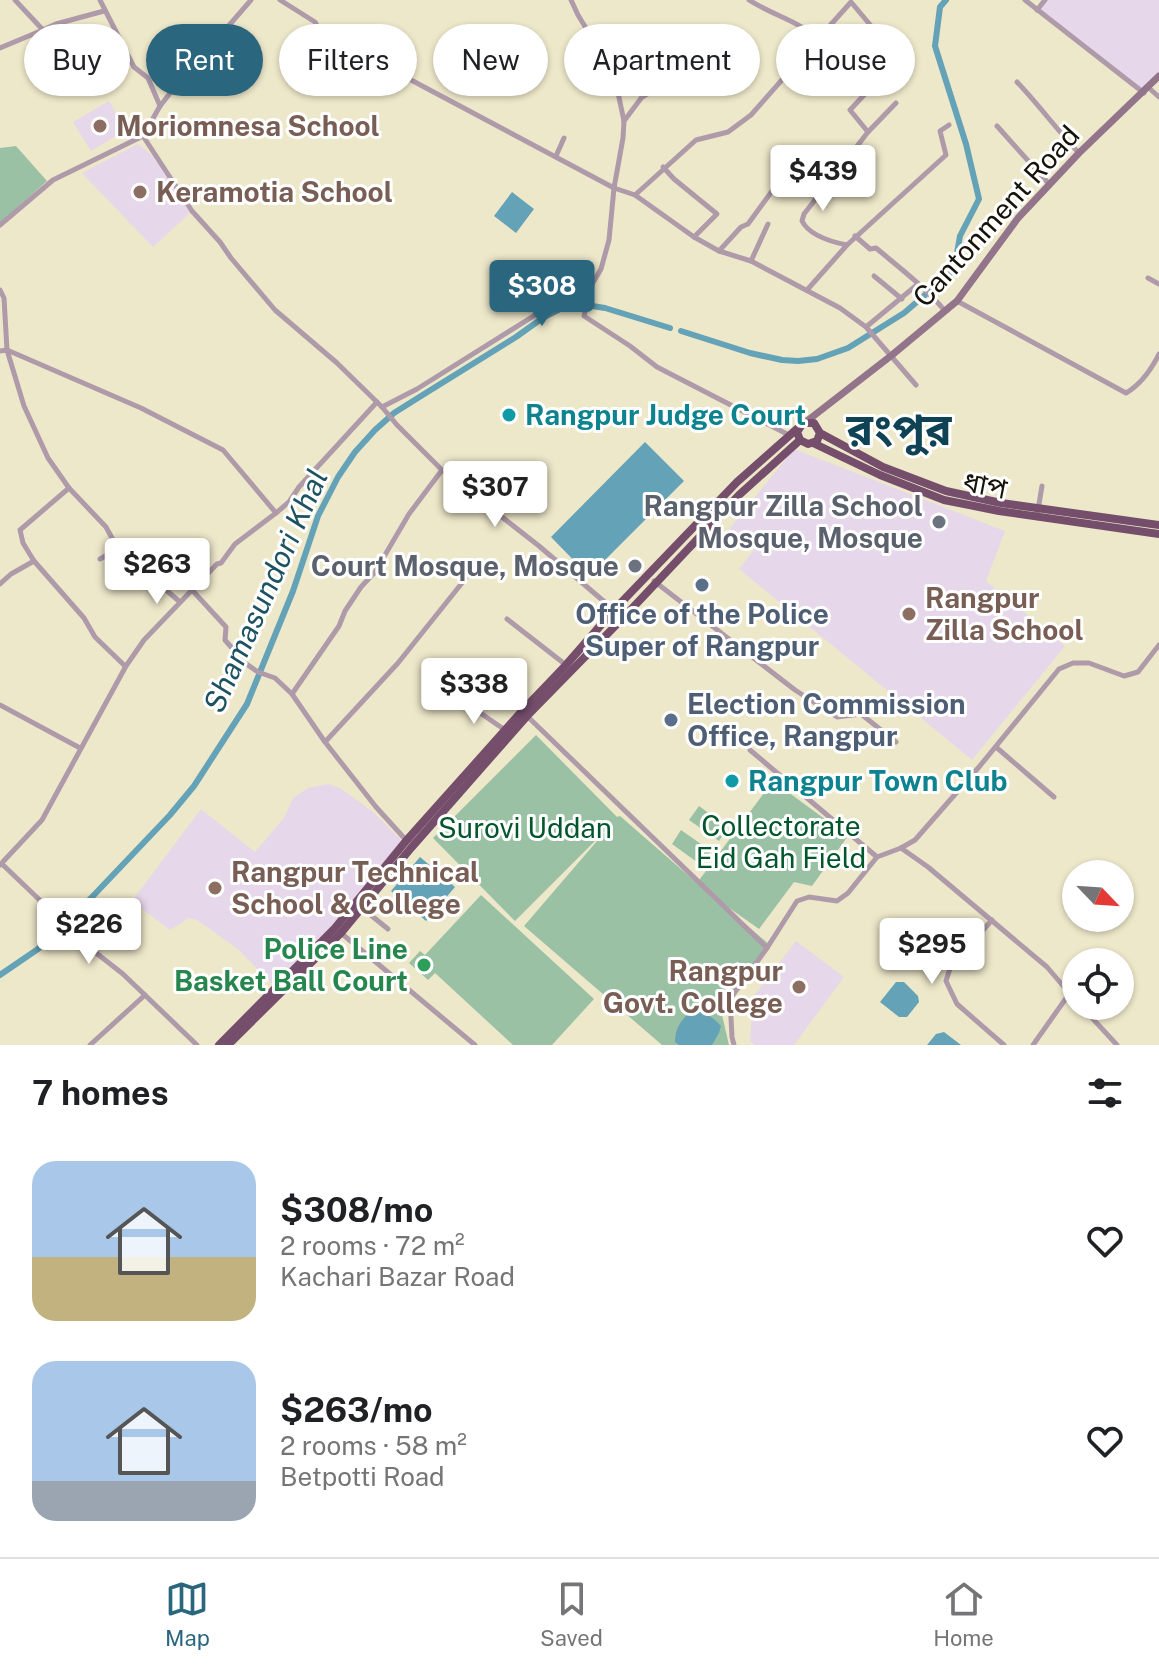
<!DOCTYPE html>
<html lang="en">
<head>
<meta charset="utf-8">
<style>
	body { margin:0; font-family:"Public Sans","Noto Sans Bengali",sans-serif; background:#f6f6f6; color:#202124; height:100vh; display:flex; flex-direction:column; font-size:30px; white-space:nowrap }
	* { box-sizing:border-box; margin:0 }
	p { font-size:26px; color:#757577 }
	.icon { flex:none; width:44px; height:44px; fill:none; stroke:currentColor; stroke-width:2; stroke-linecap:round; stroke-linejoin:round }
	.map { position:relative; height:1045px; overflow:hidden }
	.drawer { display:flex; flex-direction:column; background:#fff; flex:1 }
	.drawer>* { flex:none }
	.banner { position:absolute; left:24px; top:24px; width:1112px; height:72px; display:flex; gap:16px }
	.needle { width:52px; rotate:115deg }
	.controls { position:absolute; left:1062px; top:860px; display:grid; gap:16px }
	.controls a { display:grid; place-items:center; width:72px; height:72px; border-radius:50%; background:#fff; box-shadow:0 2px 6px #0004; font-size:40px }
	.price { position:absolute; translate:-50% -68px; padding:0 18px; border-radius:8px; background:#fff; color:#222; font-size:26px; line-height:52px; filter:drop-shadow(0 2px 4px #0008) }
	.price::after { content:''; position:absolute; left:50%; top:48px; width:24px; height:18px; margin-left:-12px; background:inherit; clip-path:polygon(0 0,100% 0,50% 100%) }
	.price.on { background:#2a677e; color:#fff }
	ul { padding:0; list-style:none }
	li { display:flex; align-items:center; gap:24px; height:200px; padding:0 32px }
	li span { display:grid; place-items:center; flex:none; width:224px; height:160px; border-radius:24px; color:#555 }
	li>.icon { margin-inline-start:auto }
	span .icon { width:96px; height:96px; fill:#fffc; stroke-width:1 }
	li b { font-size:34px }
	h2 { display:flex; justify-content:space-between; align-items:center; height:96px; padding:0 32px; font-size:34px }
	.tag { padding:0 28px; border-radius:36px; background:#fff; box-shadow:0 2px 6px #0004; font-size:28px; line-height:72px }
	.tag.on { background:#2a677e; color:#fff }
	.tab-bar { display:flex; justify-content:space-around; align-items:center; height:112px; border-top:2px solid #e0e0e0; background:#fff; font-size:22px; color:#757577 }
	.tab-bar a { display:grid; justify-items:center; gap:4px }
	.tab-bar .on { color:#2a677e }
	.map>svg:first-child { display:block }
</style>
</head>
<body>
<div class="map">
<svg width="1159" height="1045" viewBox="0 0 1159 1045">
	<rect width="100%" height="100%" fill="#eee8ca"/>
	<g fill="#e7d7ea">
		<path d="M1047,0H1159V73L1143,91L1040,9Z"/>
		<path d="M109,101L126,130L91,151L73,122Z"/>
		<path d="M138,144L162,163L192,211L153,247L82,173Z"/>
		<path d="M794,449L1005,531L986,581L1065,646L972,760L739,569L754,550L729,529Z"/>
		<path d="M328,784L340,788L373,812L402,841L279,991L238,949L197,920L189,918L170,930L132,901L201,809L255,852L284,818L293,798L308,788Z"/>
		<path d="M796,941L844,977L794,1045H755L750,1041L753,997Z"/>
	</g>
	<g fill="#9bc1a5">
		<path d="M16,146L47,181L0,223V148Z"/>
		<path d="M536,735L617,817L620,816L697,883L773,781L848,836L812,886L794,882L759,929L715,898L771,946L720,1006L729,1045H662L524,926L609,827L515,921L433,838Z"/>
		<path d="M699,806L728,827L719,841L689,820Z"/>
		<path d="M681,830L711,851L701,865L672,844Z"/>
		<path d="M481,895L594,999L552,1045H513L435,973L428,980L409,963L420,951L425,955Z"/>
	</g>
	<g fill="#63a2b7">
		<path d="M512,192L534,209L516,233L494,216Z"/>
		<path d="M645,442L684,481L589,576L551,537Z"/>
		<path d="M420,857L455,887L426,921L391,891Z"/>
		<path d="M896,982H904L918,996L919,1002L907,1017H899L880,1002Z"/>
		<path d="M692,1010C705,1012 712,1016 721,1026L719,1033L712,1045H679L675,1042C675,1028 682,1019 692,1010Z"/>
		<path d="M944,1032L961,1045H927L936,1034Z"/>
	</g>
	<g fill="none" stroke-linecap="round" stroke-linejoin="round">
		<g stroke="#63a2b7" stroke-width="6">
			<path d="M681,331L750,353L782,360L798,361L817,359L848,348L904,313L954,270L960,236L979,199L966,144L935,46L940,7L946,0"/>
			<path d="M0,975L38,949L73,917L170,815L194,786L247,704L293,591L318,516L338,477L355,452L375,430L394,413L421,396L516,337L544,317L562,308L579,304L605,308L670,328"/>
		</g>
		<g stroke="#af9aa9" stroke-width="5">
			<path d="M15,0L43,30L56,24L104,11"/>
			<path d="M100,0L134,67L148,78L160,106"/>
			<path d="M280,0L315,22L324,39L381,81"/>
			<path d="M1025,0L1144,93"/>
			<path d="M1037,10L1045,0"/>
			<path d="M0,48L43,30"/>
			<path d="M94,57L119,39"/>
			<path d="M396,72L614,188L635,195L694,237L719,251L751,261L840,308L866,327L916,385"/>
			<path d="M1017,82C1039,105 1057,130 1079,153"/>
			<path d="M1149,88L1159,97"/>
			<path d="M624,121L642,97L671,80L711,45"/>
			<path d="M997,126L1049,184"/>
			<path d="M868,132L850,110L865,94L860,90V79L818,39L851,2L877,33"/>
			<path d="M143,136L192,211L220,242L231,258L275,310L337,363L382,407L397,425L442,470L539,546L614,610"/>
			<path d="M143,136L160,106L171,92L251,0"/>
			<path d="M556,156L564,138"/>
			<path d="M663,167L674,179L717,214L694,237"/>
			<path d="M635,195L696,140L728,132L751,115L818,39C797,20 772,15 749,0"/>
			<path d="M0,225L53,180L143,136"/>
			<path d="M855,236L870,249L876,248C900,268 925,287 945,311"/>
			<path d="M847,245L946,155L940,131L949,125"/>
			<path d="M719,251L741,227L748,224L786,172"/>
			<path d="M751,261L768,224"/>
			<path d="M874,276L902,299"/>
			<path d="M1148,278L1159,284"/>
			<path d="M592,285L584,316L630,346L657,367L789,435"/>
			<path d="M0,290L4,298L7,350L24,406L48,458L69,488L106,527L118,549L180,602"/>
			<path d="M807,290L847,245C832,242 809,235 802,221L804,214L868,132L896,103"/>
			<path d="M957,301L1126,393C1141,384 1151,370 1159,354"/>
			<path d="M866,327L918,284"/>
			<path d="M0,351L7,350L141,408L223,450L276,513"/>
			<path d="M382,407L417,389L556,302L591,286L601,269L609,240L614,188L623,138L624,121L614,74L578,15L571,0"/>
			<path d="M69,488L20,530L23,543L34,561L84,618L95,637L125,666"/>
			<path d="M1037,516L1042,486"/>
			<path d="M100,559L118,549"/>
			<path d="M654,581L795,690L837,717L861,714L896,742"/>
			<path d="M0,584L11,574L34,561"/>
			<path d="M192,590L226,627L225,640L245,663L258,672L275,678L292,694L325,742L376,807L406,840"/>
			<path d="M507,619L566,665"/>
			<path d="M292,694L339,626L345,611L361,587L375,572L409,514L442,470"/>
			<path d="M460,699L505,730"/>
			<path d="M0,705L80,748"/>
			<path d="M527,716L767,948"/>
			<path d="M325,742L398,663L466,578"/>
			<path d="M996,747L1054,797"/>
			<path d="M750,750L877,857"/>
			<path d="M901,848L928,867L1047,967L1076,1001"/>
			<path d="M2,864L91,949L123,974L197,1045"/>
			<path d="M0,865L42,820L126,666L144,640L217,564L221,563L235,544L276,513L289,502L299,487L377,402"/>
			<path d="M362,908L388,929"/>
			<path d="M992,920L957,959L952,962L946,981L957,1004L1004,1045"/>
			<path d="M341,933L475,1045"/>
			<path d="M1081,1006L1117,1045"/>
			<path d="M90,1045L145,995"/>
			<path d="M734,1045L732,1037L730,999L767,948L797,901L809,897L837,901L848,893L877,857L901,848L915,840L979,767L1059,669L1073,663H1089L1124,676L1138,672L1159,645"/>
			<path d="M1033,1045L1069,994"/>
		</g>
		<path stroke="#92758b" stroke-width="7" d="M807,421L892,355L957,301L1018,218L1079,153L1159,76"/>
		<g stroke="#754e6c" stroke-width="8">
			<path d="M820,433L817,441L808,444L800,440L797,432L803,423H814L820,433L883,467L946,491L1001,503L1159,525"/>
			<path d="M813,443L880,475L944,500L999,511L1159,534"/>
			<path d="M219,1045L335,928L406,841L523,710L566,665L614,610L737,482L798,428"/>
			<path d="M228,1045L341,933L411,848L527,716L623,618L739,495L800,440"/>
		</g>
	</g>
	<g fill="#8d6e63" stroke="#fff" stroke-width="3">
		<circle cx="100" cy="126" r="8"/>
		<circle cx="140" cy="192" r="8"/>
		<circle cx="909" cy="614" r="8"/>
		<circle cx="215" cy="888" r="8"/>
		<circle cx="799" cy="987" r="8"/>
	</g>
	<g fill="#0f9aa8" stroke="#fff" stroke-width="3">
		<circle cx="509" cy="415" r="8"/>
		<circle cx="732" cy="781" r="8"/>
	</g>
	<g fill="#6b7280" stroke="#fff" stroke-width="3">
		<circle cx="939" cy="522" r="8"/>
		<circle cx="635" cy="566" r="8"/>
	</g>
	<g fill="#5c6f8a" stroke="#fff" stroke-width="3">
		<circle cx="702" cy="585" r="8"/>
		<circle cx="671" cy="720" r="8"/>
	</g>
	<circle fill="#2e9e5b" stroke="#fff" stroke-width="3" cx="424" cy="965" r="8"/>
	<g text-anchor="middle" stroke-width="6" stroke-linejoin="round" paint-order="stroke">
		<g font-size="28" font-weight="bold" fill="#785e54" stroke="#fff" text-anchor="start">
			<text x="116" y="136">Moriomnesa School</text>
			<text x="156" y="202">Keramotia School</text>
			<text x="925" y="608">Rangpur<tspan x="925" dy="32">Zilla School</tspan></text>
			<text x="231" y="882">Rangpur Technical<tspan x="231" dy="32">School &amp; College</tspan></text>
			<text x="783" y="981" text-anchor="end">Rangpur<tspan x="783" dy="32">Govt. College</tspan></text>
		</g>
		<g font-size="28" fill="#161309" stroke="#fff">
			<text transform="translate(996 216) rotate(-48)" y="10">Cantonment Road</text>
			<text transform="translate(985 485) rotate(11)" y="10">ধাপ</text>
		</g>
		<g font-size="28" font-weight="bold" fill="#0d838f" stroke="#fff" text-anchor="start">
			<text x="525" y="425">Rangpur Judge Court</text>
			<text x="748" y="791">Rangpur Town Club</text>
		</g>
		<g font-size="28" font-weight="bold" fill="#5b616d" stroke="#fff" text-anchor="end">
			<text x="923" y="516">Rangpur Zilla School<tspan x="923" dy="32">Mosque, Mosque</tspan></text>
			<text x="619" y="576">Court Mosque, Mosque</text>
		</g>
		<g font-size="28" font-weight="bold" fill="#4e5e75" stroke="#fff">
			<text x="702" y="624">Office of the Police<tspan x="702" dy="32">Super of Rangpur</tspan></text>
			<text x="687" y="714" text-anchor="start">Election Commission<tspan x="687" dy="32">Office, Rangpur</tspan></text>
		</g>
		<g font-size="28" fill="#02562b" stroke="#fff">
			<text x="781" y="836">Collectorate<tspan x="781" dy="32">Eid Gah Field</tspan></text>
			<text x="525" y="838">Surovi Uddan</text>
		</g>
		<g font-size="28" font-weight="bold" fill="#27864d" stroke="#fff" text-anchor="end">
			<text x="408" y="959">Police Line<tspan x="408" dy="32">Basket Ball Court</tspan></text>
		</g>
		<g font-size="30" font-style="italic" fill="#1d5262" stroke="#fff">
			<text transform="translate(266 591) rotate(-66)" y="10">Shamasundori Khal</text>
		</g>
		<g font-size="44" font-weight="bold" fill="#0f4254" stroke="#fff">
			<text x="899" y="445">রংপুর</text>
		</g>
	</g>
</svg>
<div class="controls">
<a><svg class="needle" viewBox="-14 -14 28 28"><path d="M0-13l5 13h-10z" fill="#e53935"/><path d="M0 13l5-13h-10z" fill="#757577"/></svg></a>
<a><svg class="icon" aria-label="locate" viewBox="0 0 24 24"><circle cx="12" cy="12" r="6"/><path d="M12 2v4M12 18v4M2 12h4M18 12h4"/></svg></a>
</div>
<b class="price" style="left:823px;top:213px">$439</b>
<b class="price on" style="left:542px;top:328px">$308</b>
<b class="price" style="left:495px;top:529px">$307</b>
<b class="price" style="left:157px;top:606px">$263</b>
<b class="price" style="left:474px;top:726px">$338</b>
<b class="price" style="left:89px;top:966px">$226</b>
<b class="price" style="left:932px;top:986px">$295</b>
<div class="banner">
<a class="tag">Buy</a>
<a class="tag on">Rent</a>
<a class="tag">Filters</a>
<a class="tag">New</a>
<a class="tag">Apartment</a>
<a class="tag">House</a>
</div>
</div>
<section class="drawer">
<h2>7 homes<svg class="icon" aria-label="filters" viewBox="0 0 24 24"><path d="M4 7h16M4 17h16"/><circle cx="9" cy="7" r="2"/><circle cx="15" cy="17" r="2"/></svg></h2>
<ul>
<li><span style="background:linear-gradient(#a9c7e8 60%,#c2b280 0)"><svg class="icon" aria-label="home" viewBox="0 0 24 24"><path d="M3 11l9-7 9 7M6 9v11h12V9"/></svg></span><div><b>$308/mo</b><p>2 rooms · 72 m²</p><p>Kachari Bazar Road</p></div><svg class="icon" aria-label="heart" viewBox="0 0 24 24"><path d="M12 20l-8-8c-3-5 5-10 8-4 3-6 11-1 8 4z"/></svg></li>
<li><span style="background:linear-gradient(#a9c7e8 75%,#9aa5b1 0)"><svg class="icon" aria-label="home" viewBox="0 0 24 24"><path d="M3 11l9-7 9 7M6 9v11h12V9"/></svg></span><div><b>$263/mo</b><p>2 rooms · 58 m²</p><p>Betpotti Road</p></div><svg class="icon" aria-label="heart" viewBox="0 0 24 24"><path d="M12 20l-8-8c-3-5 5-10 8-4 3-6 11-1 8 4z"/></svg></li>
</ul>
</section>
<nav class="tab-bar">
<a class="on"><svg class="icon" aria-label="map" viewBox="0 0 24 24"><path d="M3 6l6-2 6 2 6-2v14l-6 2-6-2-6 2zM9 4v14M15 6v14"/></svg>Map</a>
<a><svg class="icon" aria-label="saved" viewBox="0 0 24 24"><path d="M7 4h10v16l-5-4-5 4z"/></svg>Saved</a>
<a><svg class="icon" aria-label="home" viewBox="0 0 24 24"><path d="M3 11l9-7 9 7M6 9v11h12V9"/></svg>Home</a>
</nav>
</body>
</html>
